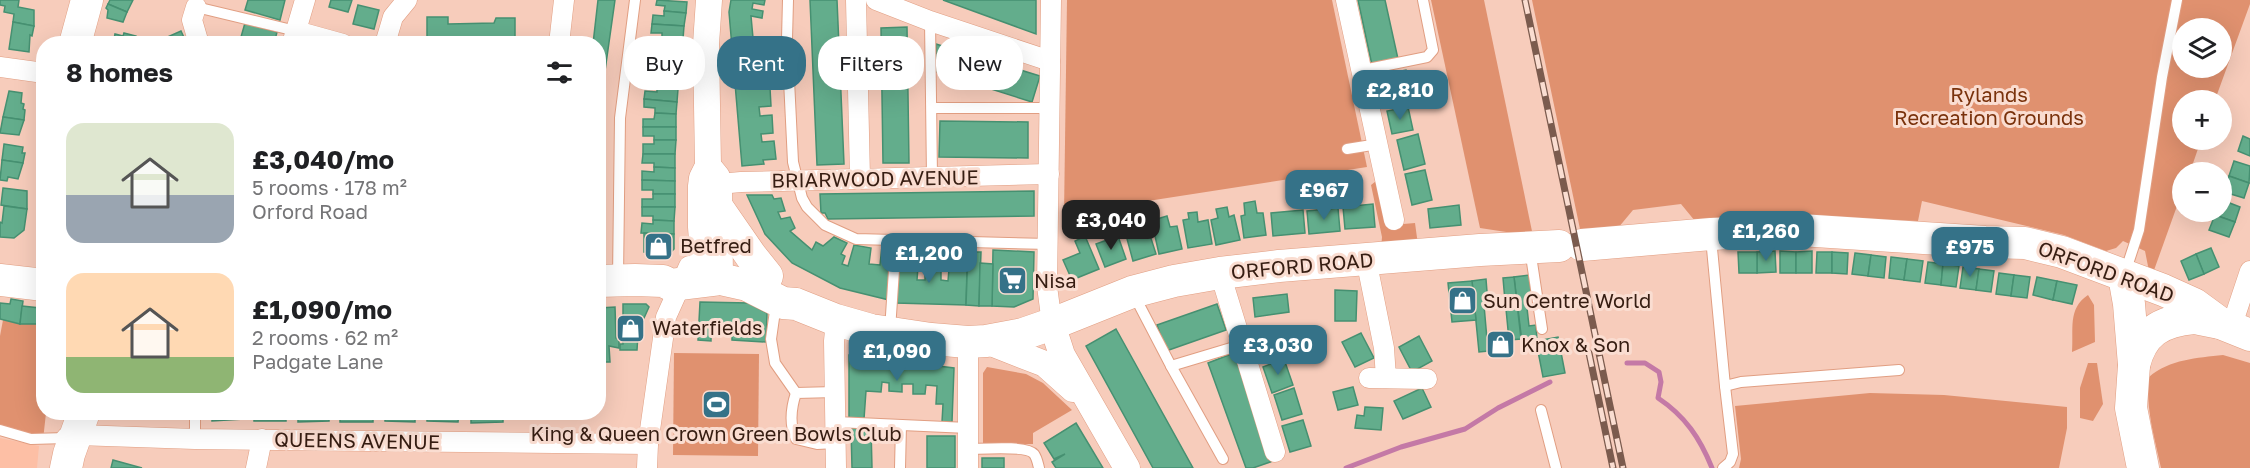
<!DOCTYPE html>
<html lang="en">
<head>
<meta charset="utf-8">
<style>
	body { margin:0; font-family:"Golos Text",sans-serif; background:#f2f2f2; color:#202124; height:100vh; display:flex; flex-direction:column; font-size:22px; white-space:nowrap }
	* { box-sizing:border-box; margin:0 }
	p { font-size:20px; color:#757577 }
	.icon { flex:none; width:33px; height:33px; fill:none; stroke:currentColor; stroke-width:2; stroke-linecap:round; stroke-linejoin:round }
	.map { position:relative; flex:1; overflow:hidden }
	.drawer { position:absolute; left:36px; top:36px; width:570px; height:384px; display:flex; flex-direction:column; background:#fff; border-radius:24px; box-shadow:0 6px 24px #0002 }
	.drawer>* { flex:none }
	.hud { position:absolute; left:624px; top:36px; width:570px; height:54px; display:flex; gap:12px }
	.fabs { position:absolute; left:2172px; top:18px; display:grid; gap:12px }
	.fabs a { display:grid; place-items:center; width:60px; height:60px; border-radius:50%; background:#fff; box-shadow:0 6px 24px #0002; font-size:30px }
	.price { position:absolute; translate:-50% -51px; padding:0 14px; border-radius:12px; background:#357288; color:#fff; font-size:20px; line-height:39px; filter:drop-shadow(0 2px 3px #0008) }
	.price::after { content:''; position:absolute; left:50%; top:36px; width:18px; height:14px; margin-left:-9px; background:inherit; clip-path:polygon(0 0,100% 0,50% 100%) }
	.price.active { background:#222; color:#fff }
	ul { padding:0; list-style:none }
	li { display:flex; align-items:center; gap:18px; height:150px; padding:0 30px }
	li span { display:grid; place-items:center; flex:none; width:168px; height:120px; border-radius:18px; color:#555 }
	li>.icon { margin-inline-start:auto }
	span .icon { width:72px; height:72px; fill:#fffc; stroke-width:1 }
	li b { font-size:26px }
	h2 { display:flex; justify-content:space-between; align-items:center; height:72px; padding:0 30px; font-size:26px }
	.pill { padding:0 21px; border-radius:24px; background:#fff; box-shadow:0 6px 24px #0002; font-size:21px; line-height:54px }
	.pill.active { background:#357288; color:#fff }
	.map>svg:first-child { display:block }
</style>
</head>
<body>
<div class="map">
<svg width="2250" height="468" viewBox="0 0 2250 468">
	<rect width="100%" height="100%" fill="#f7ccbb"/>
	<path fill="#fdbfa5" d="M0,438L39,446L37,468H0Z"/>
	<g fill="#e0916f" fill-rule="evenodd">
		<path d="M1067,0H1332L1367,167L1064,214Z"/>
		<path d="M1431,0H1484L1533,236L1480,228Z"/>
		<path d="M1532,0H2250V4L2215,100H2182V140H2201L2190,172H2182V192L2153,273L2149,271L2145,251L2123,241L2116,248L2106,251L2064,235L1922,201L1918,221L1806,217L1695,221L1681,204L1633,210L1618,228L1580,229ZM2182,28H2222V68H2182Z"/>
		<path d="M1380,178L1392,225L1415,223L1418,245L1381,249L1382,237L1371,185Z"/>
		<path d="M2088,295L2094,305L2095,342L2072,352C2074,330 2067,309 2088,295Z"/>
		<path d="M43,306L44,412L46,413L43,440L0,430V336L3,320L20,324H37L40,308Z"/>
		<path d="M674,353L759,354L758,456L673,455Z"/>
		<path d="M2223,355L2250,363V468H2161C2155,439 2145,407 2149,377C2170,359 2197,358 2223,355Z"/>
		<path d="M2088,363H2097L2103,404L2093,421L2080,418V388Z"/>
		<path d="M987,367L1026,374L1043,383L1072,410L1033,433V444H983V373Z"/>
		<path d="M1870,393L1944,395L2067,407V428L2059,468H1739L1741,459L1735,406Z"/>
	</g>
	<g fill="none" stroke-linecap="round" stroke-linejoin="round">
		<g stroke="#c479a6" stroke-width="5">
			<path d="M1627,363H1645L1659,372L1661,382L1658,398C1685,416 1700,438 1712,468"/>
			<path d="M1346,468L1401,447L1465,429L1498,408L1550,382"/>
		</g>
	</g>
	<g fill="#63ad8c" stroke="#469071" stroke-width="1.5">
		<path d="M0,0H19L18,7L34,10V26L13,22L14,14L4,12L5,6L0,5Z"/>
		<path d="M110,0H133L127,12L108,4Z"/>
		<path d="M248,0H285L280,20L245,10Z"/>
		<path d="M331,0H352L348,12L329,7Z"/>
		<path d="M598,0H615L602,92H598V44H593Z"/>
		<path d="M657,0L687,2L686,13L664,11L665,6L656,5Z"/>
		<path d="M731,0H765L764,5L753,3L752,9L763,11L762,18L751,16L753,38L765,37L767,53L754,54L755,63L767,62L769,79L757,80V89L770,88L771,106L759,107L760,116L772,115L773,133L761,134L762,142L774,141L776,159L763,160L764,164L742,166L729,12Z"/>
		<path d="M810,0H837L844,164L817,165Z"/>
		<path d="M943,0H1036V34Z"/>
		<path d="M1358,0H1385L1398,59L1372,65Z"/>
		<path d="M108,4L127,12L123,22L107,18L108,10L106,8Z"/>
		<path d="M358,5L379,10L374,29L353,24Z"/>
		<path d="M664,11L686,13L684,26L652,24L653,15L664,16Z"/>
		<path d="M427,17H448V24L494,23L496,18H515V40L427,41Z"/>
		<path d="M13,22L34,26L32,36L30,35L29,52L9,49Z"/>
		<path d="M245,23L277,32L274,44H239Z"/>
		<path d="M652,24L684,26L683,39L662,38V33H651Z"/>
		<path d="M907,27L909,163H883L881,28Z"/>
		<path d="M181,31L187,44H154V43Z"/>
		<path d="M124,33L136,36L135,44H113L115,34L123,36Z"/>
		<path d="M662,38L683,39L682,52L649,49L650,41L661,42Z"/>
		<path d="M936,44L1040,76L1032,102L937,72Z"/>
		<path d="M649,49L682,52L681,65L659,63L660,59L648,58Z"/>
		<path d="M659,63L681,65L680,77L647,74L648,65L659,66Z"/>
		<path d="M1406,70L1408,79L1401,81L1405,103L1386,107L1380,75Z"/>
		<path d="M647,74L680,77L678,89L657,88V83L646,82Z"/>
		<path d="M657,88L678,89L677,102L644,99L645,91L657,92Z"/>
		<path d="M9,91L22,93L21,103L24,104L23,109L25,110L24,120L3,117Z"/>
		<path d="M644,99L677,102L676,114L655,113V108L644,107Z"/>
		<path d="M1408,107L1413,130L1392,134L1387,111Z"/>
		<path d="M655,113L676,114V127H643V119H654Z"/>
		<path d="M3,117L24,120L19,135L0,133Z"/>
		<path d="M940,121L1028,122V158L939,157Z"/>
		<path d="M643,127H676V140H654V136H643Z"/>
		<path d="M1418,134L1425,164L1404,170L1397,140Z"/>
		<path d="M2243,136L2250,139V156L2238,151Z"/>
		<path d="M654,140H676L675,154H643V144H654Z"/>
		<path d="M4,144L23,147L22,153H25L23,163L2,160Z"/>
		<path d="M643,154H675V168L654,167V163H642Z"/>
		<path d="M2,160L23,163L18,179L8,177L7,181L0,180Z"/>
		<path d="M2234,161L2250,166L2249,183L2229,176Z"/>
		<path d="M654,167L675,168V181L642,180V171L654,172Z"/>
		<path d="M1425,170L1432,200L1412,205L1405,174Z"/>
		<path d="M2229,176L2249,183L2244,198L2224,192Z"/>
		<path d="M642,180L675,181V194H653V190H642Z"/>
		<path d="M3,188L27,191V209L1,205Z"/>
		<path d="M1034,191V216L828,219L825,213H821L820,194Z"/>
		<path d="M653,194H675V207H642V199H653Z"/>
		<path d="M747,195H772L774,199L781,198L785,211L778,212L781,219L790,217L795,228L790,231L812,250L816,242L823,246L834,237L847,243L841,254L845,256L842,264L848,266L854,245L871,248L869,264L880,265L882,246L892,248L889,300L840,288L792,263L765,234Z"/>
		<path d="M2222,200L2240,207L2235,222L2215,215L2216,212H2222Z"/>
		<path d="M1255,201L1257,213H1263L1266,235L1244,238L1241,216L1245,215L1244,203Z"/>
		<path d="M1373,204L1375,227L1345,229L1343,207Z"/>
		<path d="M1459,205L1461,225L1430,228L1428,209Z"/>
		<path d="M4,206L27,209L24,230L14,238L0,237V222L2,223Z"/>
		<path d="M642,207H675L674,221L653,220V216H642Z"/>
		<path d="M1227,207L1229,217L1234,215L1240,240L1216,245L1211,220L1218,218L1216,209Z"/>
		<path d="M1338,208L1340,231L1309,234L1307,211Z"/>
		<path d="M1303,210L1305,233L1273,236L1271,213Z"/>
		<path d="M1197,212L1198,222L1208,220L1212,244L1188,248L1183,220L1189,219L1188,213Z"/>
		<path d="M2215,215L2235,222L2229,237L2209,230Z"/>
		<path d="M1167,216L1170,227L1177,226L1182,249L1159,254L1153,227L1159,226L1157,219Z"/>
		<path d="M653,220L674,221V234L641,233L642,223L653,224Z"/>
		<path d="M1148,229L1156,254L1133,261L1126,235Z"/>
		<path d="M644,233L674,234V249L670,253L644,252Z"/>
		<path d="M1085,236L1099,269L1072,280L1063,260L1080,253L1075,241Z"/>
		<path d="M1118,236L1126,259L1105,267L1096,244Z"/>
		<path d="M898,248H911L910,267H918L917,280H925V268H941V280L948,281L949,269H967L966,305L896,303Z"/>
		<path d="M2211,248L2219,267L2204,274L2196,254Z"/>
		<path d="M993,250L1034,252L1033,299L1014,307L992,306Z"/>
		<path d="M1775,251L1776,272L1757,273V252Z"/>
		<path d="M1780,251L1796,252V273H1780Z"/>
		<path d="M1812,251V273H1796V252Z"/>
		<path d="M968,252H981L979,306L966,305Z"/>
		<path d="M1738,252H1757V273H1739Z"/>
		<path d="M1817,252H1832V273H1816Z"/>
		<path d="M1832,252L1848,253L1847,274L1832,273Z"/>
		<path d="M1855,253L1871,255L1868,276L1852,274Z"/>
		<path d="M2196,254L2204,274L2189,280L2181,261Z"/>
		<path d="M1871,255L1886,257L1884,278L1868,276Z"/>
		<path d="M1891,257L1907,259L1904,280L1889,278Z"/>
		<path d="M1907,259L1923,261L1920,282L1904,280Z"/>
		<path d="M1928,262L1943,264L1941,285L1925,283Z"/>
		<path d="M980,263L993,264L992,306H979Z"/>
		<path d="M1943,264L1959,266L1956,287L1941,285Z"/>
		<path d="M1963,267L1979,269L1976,290L1960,288Z"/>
		<path d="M1979,269L1994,271L1991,292L1976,290Z"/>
		<path d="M1999,273L2014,275L2011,296L1996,294Z"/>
		<path d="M1529,275L1532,298L1526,299L1529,326L1536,325L1537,341L1522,342L1514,277Z"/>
		<path d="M2014,275L2030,277L2027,298L2011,296Z"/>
		<path d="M1514,277L1521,339L1509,340L1506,309H1510L1509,301H1505L1503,278Z"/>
		<path d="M2037,277L2057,281L2053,300L2033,295Z"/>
		<path d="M1486,279L1488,305H1484L1488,351L1479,352L1472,281Z"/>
		<path d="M1472,281L1476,320L1452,322L1448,283Z"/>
		<path d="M2057,281L2077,285L2072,304L2053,300Z"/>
		<path d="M1335,290L1357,291L1356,321H1335Z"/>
		<path d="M1287,294L1289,312L1255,317L1253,298Z"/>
		<path d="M11,299L23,301L20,324L0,319V303L10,304Z"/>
		<path d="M700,302L749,303L767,313L766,342L732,340V335L711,334V341L698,340Z"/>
		<path d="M623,304H646L649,307L644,318H639L637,350H620V344H623Z"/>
		<path d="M1217,304L1226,330L1166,351L1157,325Z"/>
		<path d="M22,306L40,308L38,324H20Z"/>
		<path d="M615,307L616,338L619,340V348L609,346L610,362H601L599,308Z"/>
		<path d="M598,308L601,362H598Z"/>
		<path d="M1116,329L1193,468H1153L1086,346Z"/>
		<path d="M1275,329L1284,355L1264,361L1255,335Z"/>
		<path d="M1361,333L1374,358L1355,367L1342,342Z"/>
		<path d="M1419,336L1432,361L1412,372L1399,347Z"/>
		<path d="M1558,337L1565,373L1543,377L1536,341Z"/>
		<path d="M1234,353L1273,461L1253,468H1246L1208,363Z"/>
		<path d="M849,355L954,368L952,422H942L943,404H936L937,386L926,385L925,394H913V384H902V392L889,391V383L882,382L881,392L866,391L864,419H849Z"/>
		<path d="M1284,359L1293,385L1272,393L1263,367Z"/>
		<path d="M1353,387L1358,405L1338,410L1333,392Z"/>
		<path d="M1294,388L1302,414L1282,420L1274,395Z"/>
		<path d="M1422,388L1431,407L1403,419L1394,401Z"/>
		<path d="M1365,407L1383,408L1381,430L1355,428L1357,415L1364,416Z"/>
		<path d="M212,412H243L244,419L212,421Z"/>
		<rect x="254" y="412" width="32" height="9"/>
		<path d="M298,412H329V421L298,422Z"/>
		<rect x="340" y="412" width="33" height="10"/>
		<path d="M385,412H415V422L385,421Z"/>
		<path d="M427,412H459L458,422L427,421Z"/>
		<path d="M471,412H503V422L471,423Z"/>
		<path d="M1303,420L1311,446L1290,452L1282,426Z"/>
		<path d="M1076,423L1103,468H1056L1052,462L1065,454L1054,459L1044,443Z"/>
		<path d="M871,427L872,468H852L851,428Z"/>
		<rect x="927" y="436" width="28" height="32"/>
		<rect x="982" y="458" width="22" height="10"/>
		<path d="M113,460L142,468H111Z"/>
	</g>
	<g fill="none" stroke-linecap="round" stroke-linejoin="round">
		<defs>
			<g id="service">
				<path d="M788,0L787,39L793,162L802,198L807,207L825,225L856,239L1049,244"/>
				<path d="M198,3L196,7L296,31"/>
				<path d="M930,21L932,177"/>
				<path d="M1363,70L1427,57L1433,50L1423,0"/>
				<path d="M932,108H1049"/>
				<path d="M1347,149L1378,144"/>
				<path d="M1711,238L1725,386L1741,382L1899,370"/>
				<path d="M1530,249L1542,329"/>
				<path d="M2125,273L2139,230L2162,77L2177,0"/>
				<path d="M618,278L620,118L635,0"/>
				<path d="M1134,295L1171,366"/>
				<path d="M776,304L771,339L775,363L796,393"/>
				<path d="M890,330L896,240"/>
				<path d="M835,392L796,393C791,408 789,424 796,439L817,444L836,443"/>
				<path d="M1541,410L1556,468"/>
				<path d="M195,412V439"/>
				<path d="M836,422L968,428"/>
				<path d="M0,430L31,439L66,438"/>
				<path d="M968,449C981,449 1027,445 1034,454C1037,458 1038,464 1039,468"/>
				<path d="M1223,459L1171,366L1241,345"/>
				<path d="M900,468L901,425"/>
				<path d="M1723,468L1730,462L1733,454L1725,386"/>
			</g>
			<g id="minor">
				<path d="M856,0L860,178"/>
				<path d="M876,0L930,21L1050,61"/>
				<path d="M1051,0L1047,286L1052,324"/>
				<path d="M1346,0L1394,220"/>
				<path d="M196,7L192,20L199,44"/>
				<path d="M296,31L343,44"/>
				<path d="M292,44L305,0"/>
				<path d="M385,44L393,17L407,0"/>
				<path d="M559,44L564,0"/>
				<path d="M0,67L44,73"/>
				<path d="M707,185L741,182L1049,174"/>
				<path d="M1366,259L1384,348L1386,378"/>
				<path d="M1220,273L1275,452"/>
				<path d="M836,320L834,341L836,468"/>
				<path d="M2231,328L2250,271"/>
				<path d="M968,342V468"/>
				<path d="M1369,378L1427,379"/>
				<path d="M66,438L77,435L195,439L648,444"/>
				<path d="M256,468L262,439"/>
				<path d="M647,468L648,444L666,317L689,266"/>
			</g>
			<g id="tertiary">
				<path d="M708,166L717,177L719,184L720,279"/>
				<path d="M705,281L701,227V186L702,178L708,166L706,44L709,0"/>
				<path d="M1052,324L1062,355L1127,468"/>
				<path d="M986,341L1045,364L1073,389"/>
			</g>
			<g id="primary">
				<path d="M75,44L87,0"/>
				<path d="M719,210L751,256L767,276"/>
				<path d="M1582,245L1711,234L1800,230L1985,242L2025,243L2062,252L2163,290L2194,304L2220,323"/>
				<path d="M2124,276L2129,304L2134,365L2131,408L2143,468"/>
				<path d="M0,280L44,285"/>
				<path d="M598,281L635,280L663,281L671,285L720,279L747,285L783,303L796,304L836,320L871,330L931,339L968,342L986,341L1023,334L1052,324L1132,292L1174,281L1220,273L1279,266L1480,250L1559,246"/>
				<path d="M2200,319L2220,323L2250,335"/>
				<path d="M2134,365C2142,332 2161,321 2194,318"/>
				<path d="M66,468L69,454L84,412"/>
			</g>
		</defs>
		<use href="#service" stroke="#e19e82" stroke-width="12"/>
		<use href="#minor" stroke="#e19e82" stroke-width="21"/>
		<use href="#tertiary" stroke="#e19e82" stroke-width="27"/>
		<use href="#primary" stroke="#e19e82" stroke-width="33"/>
		<use href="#service" stroke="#fff" stroke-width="10"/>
		<use href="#minor" stroke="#fff" stroke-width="20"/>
		<use href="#tertiary" stroke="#fff" stroke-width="26"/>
		<use href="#primary" stroke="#fff" stroke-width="32"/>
		<defs>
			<g id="rail">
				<path d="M1525,0L1623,468"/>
				<path d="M1589,353L1613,468"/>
			</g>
		</defs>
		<use href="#rail" stroke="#7b5b4e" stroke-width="7"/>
		<use href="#rail" stroke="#faddd1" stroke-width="4.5" stroke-dasharray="14" stroke-linecap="butt"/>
	</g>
	<defs>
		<symbol id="shop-square" viewBox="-11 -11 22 22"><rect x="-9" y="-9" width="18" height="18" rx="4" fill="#357288" stroke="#faddd1"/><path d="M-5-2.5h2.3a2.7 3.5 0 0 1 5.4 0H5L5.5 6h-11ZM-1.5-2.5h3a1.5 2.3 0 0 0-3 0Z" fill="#fff"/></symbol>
		<symbol id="supermarket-square" viewBox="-11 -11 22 22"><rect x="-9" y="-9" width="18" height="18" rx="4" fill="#357288" stroke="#faddd1"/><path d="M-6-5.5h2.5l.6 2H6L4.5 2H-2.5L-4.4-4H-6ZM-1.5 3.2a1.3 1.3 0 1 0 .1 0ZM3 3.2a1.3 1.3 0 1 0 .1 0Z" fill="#fff"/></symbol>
		<symbol id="stadium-square" viewBox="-11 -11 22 22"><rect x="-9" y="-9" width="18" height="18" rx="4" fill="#357288" stroke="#faddd1"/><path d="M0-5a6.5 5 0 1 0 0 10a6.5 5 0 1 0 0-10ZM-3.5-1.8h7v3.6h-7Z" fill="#fff"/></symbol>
	</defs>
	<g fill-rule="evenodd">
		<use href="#shop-square" x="642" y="230" width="33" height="33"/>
		<use href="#supermarket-square" x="996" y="264" width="33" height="33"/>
		<use href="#shop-square" x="1446" y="284" width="33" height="33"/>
		<use href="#shop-square" x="614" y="312" width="33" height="33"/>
		<use href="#shop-square" x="1484" y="328" width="33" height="33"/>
		<use href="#stadium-square" x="700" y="388" width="33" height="33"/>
	</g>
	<g text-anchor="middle" stroke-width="6" stroke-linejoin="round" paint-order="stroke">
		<g font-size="20" fill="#7a320c" stroke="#faddd1">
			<text x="1989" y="102">Rylands<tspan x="1989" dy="23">Recreation Grounds</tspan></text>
		</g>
		<g font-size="20" fill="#361d12" stroke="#faddd1">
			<text transform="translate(875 179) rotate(-1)" y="7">BRIARWOOD AVENUE</text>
			<text transform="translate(1302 266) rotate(-5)" y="7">ORFORD ROAD</text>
			<text transform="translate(2106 272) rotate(20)" y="7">ORFORD ROAD</text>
			<text transform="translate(357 441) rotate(1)" y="7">QUEENS AVENUE</text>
		</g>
		<g font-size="20" fill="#361d12" stroke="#faddd1" text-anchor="start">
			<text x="680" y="253">Betfred</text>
			<text x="1034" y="288">Nisa</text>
			<text x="1483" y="308">Sun Centre World</text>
			<text x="652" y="335">Waterfields</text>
			<text x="1521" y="352">Knox &amp; Son</text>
			<text x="716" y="441" text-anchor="middle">King &amp; Queen Crown Green Bowls Club</text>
		</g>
	</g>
</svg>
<div class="fabs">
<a><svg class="icon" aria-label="layers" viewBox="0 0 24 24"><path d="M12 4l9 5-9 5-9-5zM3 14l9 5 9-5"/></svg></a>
<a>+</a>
<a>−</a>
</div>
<b class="price" style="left:1400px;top:121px">£2,810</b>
<b class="price" style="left:1324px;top:221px">£967</b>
<b class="price active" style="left:1111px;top:251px">£3,040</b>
<b class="price" style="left:1766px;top:262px">£1,260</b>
<b class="price" style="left:1970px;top:278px">£975</b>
<b class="price" style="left:929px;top:284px">£1,200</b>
<b class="price" style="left:1278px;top:376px">£3,030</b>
<b class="price" style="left:897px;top:382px">£1,090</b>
<div class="hud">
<a class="pill">Buy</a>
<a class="pill active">Rent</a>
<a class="pill">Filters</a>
<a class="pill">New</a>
</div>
<section class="drawer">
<h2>8 homes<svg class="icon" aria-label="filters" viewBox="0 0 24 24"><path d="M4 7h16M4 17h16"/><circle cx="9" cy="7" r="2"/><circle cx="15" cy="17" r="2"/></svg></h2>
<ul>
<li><span style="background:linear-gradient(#dfe7d0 60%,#9aa5b1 0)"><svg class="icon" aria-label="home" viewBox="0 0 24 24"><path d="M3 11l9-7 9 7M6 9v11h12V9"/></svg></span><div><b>£3,040/mo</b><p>5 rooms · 178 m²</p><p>Orford Road</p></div></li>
<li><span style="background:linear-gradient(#ffd9b3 70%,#8fb573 0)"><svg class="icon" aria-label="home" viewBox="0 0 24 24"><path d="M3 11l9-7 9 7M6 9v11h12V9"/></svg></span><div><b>£1,090/mo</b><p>2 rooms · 62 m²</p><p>Padgate Lane</p></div></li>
</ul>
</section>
</div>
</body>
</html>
